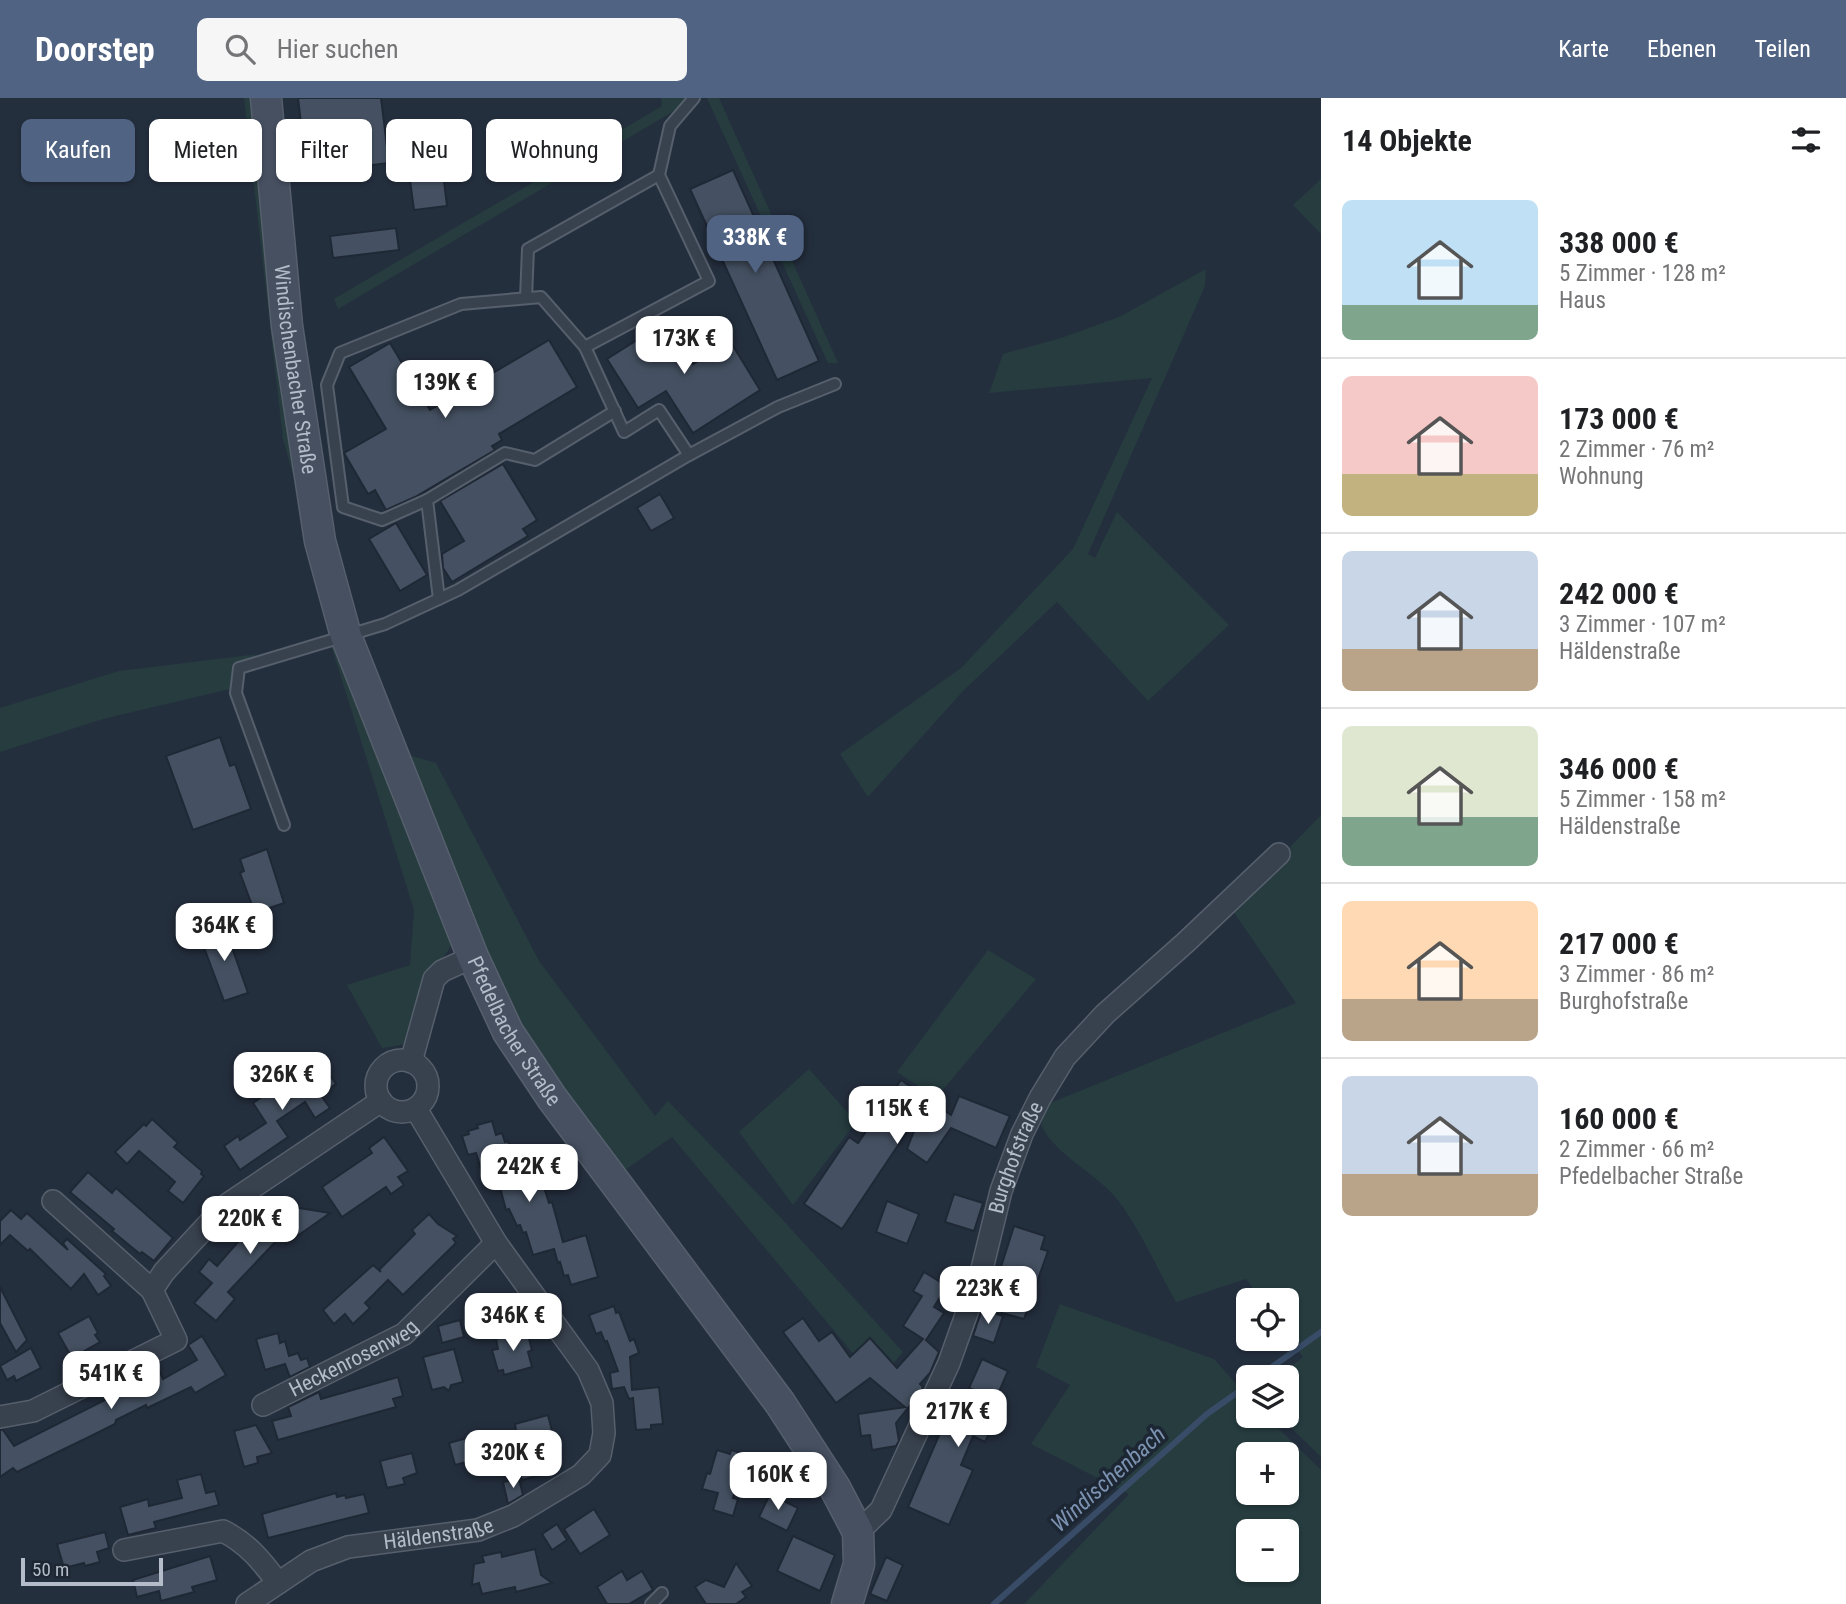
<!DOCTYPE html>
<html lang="de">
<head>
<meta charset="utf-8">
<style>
	body { margin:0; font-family:"Roboto Condensed",sans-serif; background:#f6f6f6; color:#202124; height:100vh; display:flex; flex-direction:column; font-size:26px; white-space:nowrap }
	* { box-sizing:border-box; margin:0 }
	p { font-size:23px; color:#757577 }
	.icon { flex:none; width:38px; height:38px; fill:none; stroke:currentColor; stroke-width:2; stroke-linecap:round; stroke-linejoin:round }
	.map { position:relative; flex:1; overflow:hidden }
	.side { display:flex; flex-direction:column; background:#fff; width:525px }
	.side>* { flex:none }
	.guide { position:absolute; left:21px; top:21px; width:665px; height:63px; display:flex; gap:14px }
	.fabs { position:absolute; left:1236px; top:1190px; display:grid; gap:14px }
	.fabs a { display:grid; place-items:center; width:63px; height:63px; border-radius:10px; background:#fff; box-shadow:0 2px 5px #0004; font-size:35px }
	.scale { position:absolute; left:21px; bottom:18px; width:142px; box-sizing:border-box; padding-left:7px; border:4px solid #b4bcc9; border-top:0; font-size:19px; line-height:24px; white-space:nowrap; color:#b4bcc9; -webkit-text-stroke:5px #1d2633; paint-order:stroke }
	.price { position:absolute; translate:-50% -60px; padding:0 16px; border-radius:14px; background:#fff; color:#222; font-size:23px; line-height:46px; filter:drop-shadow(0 2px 4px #0008) }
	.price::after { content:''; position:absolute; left:50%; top:42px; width:21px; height:16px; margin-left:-10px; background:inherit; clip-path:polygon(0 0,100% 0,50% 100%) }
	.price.selected { background:#506383; color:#fff }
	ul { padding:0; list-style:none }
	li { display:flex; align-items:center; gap:21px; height:175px; padding:0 21px }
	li+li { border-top:2px solid #e0e0e0 }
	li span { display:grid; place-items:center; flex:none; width:196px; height:140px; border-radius:10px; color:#555 }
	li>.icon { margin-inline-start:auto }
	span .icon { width:84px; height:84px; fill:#fffc; stroke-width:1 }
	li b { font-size:30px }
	h2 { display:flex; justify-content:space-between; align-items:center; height:84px; padding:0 21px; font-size:30px }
	.chip { padding:0 24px; border-radius:10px; background:#fff; box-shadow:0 2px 5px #0004; font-size:24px; line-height:63px }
	.chip.selected { background:#506383; color:#fff }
	header { display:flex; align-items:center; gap:42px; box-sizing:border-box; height:98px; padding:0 35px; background:#506383; color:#fff }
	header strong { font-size:33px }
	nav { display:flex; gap:38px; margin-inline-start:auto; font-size:24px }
	.search { width:490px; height:63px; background:#f6f6f6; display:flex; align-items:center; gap:18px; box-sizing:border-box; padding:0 24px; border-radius:10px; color:#757577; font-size:26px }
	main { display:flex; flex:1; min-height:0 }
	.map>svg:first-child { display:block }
</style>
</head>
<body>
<header>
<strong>Doorstep</strong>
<div class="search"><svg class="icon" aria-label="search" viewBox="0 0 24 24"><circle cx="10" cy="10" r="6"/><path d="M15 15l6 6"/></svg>Hier suchen</div>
<nav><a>Karte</a><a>Ebenen</a><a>Teilen</a></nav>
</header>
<main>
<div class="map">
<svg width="1321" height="1506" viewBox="0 0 1321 1506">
	<rect width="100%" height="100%" fill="#242f3e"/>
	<g fill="#263c3f" fill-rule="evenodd">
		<path d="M244,0H254L312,445L283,341Z"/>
		<path d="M661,0H696L338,211L334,201C443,136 554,73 662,8Z"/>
		<path d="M707,0H719L838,265H828Z"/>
		<path d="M1321,81V136L1293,107Z"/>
		<path d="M1206,171L1205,188L1088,456L1095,460L1117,414L1229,527L1148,603L1057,504L963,593L868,699L840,656L961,570L1073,451L1152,280L989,295L1003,256L1061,240L1119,219Z"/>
		<path d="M331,547L344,556L454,835C451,854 442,862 426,872L406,946L382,950L347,887L410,867L414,812Z"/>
		<path d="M258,556L237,565L230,591L103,621L0,654V610L119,573Z"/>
		<path d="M402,655L436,665L539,863L655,1018L668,1003L782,1121L903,1254L877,1284L672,1039L625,1072C590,1027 553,982 526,933C477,844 442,748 402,655Z"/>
		<path d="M1321,717V1359L1279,1318H1286V1279H1278L1303,1259L1286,1236V1202H1262L1246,1181L1176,1204C1157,1171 1141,1132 1117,1101C1095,1074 1056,1058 1041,1027L1048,1006L1296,905L1231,810Z"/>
		<path d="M988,852L1036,881L936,1000L897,974Z"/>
		<path d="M809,971L856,1024L793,1107L739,1034Z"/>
		<path d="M1060,1206L1214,1261L1248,1299V1318H1266L1321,1372V1506H1024L1129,1396L1031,1346L1070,1287L1036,1269ZM1248,1356H1286V1395H1248ZM1248,1433H1286V1472H1248Z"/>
	</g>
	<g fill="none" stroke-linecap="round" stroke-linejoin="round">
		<g stroke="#394c67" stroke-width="6">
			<path d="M1258,1279L1321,1234"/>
			<path d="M994,1506L1207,1316L1248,1287"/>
		</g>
	</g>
	<g fill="#455162" stroke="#1f2835" stroke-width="2">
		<path d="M298,0H381L389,65L307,75Z"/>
		<path d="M440,49L447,108L414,112L406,53Z"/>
		<path d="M733,72L819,263L777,282L690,91Z"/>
		<path d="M396,130L399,152L333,160L330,138Z"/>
		<path d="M667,223L693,266L730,243L760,292L693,335L666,293L638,310L607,261Z"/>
		<path d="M549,242L577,289L499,336L502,342L492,348L495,352L415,399L386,412L375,392L368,396L344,355L386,331L349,269L390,245L430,312Z"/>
		<path d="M503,366L537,422L523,431L528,438L452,484L443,470L442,456L464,443L440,403Z"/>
		<path d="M660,396L674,420L651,433L637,410Z"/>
		<path d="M396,425L427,477L400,493L369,441Z"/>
		<path d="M220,639L230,668L235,666L251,711L193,732L166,658Z"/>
		<path d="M267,751L284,805L255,815L240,775L244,773L240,761Z"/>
		<path d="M224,827L248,895L224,903L199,836Z"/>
		<path d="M318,960L336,986L320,996L330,1010L315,1020L305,1004L277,1023L288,1039L240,1072L224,1048L238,1038L240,1042L266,1025L253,1005Z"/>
		<path d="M901,982L951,1017L959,998L1010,1018L996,1050L951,1030L927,1065L907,1051L914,1033L909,1031L842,1131L804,1106L849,1039L858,1045Z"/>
		<path d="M152,1021L178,1045L174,1049L202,1073L201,1076L204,1078L183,1105L168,1093L175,1084L139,1053L127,1066L115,1054L144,1026L146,1028Z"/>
		<path d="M492,1023L496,1037L502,1035L505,1044L508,1043L513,1058L519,1056L527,1085L537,1083L539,1090L544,1089L549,1105L552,1104L563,1144L586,1137L598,1179L571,1187L568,1177L564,1178L560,1164L558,1165L554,1151L533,1157L526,1134L523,1135L520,1127L517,1128L509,1111L506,1112L497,1078L484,1081L476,1055L468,1057L462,1038L469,1036L468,1033L478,1030L477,1027Z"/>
		<path d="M384,1039L408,1073L398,1079L404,1087L391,1096L386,1089L342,1119L322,1089L372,1055L369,1050Z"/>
		<path d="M88,1074L112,1095L116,1090L173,1140L154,1163L142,1154L140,1156L112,1133L114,1131L70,1094Z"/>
		<path d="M954,1096L983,1105L974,1133L945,1124Z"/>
		<path d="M887,1103L919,1116L907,1146L876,1134Z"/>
		<path d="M293,1109L330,1115L286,1146L281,1138L228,1194L235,1201L216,1223L194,1205L212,1185L199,1174L209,1161L217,1168L244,1137L243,1135L268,1119L271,1124Z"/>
		<path d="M11,1112L21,1121L27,1115L68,1152L63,1145L67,1141L106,1176L104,1178L111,1188L98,1197L84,1176L71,1191L30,1151L28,1153L10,1137L0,1147V1123Z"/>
		<path d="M429,1116L438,1126L457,1138L453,1141L456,1145L403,1197L388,1182L365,1205L370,1210L353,1226L345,1216L334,1226L323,1212L373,1167L381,1174L379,1172L415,1136L412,1132Z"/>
		<path d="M1014,1128L1045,1138L1041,1151L1048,1153L1024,1221L1002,1215L1014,1173L1001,1169Z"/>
		<path d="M924,1174L947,1188L934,1209L944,1215L926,1242L939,1254L930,1275L920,1286L923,1289L920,1295L896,1325L899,1343L896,1348L872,1352L870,1337L861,1338L858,1316L905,1309L870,1280L836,1305L783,1234L803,1220L819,1243L832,1234L850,1259L870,1240L897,1270L923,1241L903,1228L922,1198L913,1193Z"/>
		<path d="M0,1189L27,1242L16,1254L0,1225Z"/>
		<path d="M614,1208L616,1215L619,1214L630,1243L634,1241L639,1255L630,1259L632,1292L659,1289L663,1326L651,1327V1331L636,1332L633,1300L629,1301L624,1289L612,1291L610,1275L618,1273L607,1243L605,1244L601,1234L596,1236L589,1217Z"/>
		<path d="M982,1211L1003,1218L994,1245L973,1238Z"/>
		<path d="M89,1218L98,1235L95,1237L100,1244L72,1260L58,1235Z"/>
		<path d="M460,1222L464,1239L442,1245L438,1228Z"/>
		<path d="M527,1233L532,1252L528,1254L532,1269L504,1277L503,1272L498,1273L492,1252L498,1251L496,1241Z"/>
		<path d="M278,1235L280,1245L285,1243L289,1258L298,1255L301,1262L307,1260L310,1269L290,1279L285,1266L265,1272L256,1241Z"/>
		<path d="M202,1238L226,1277L195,1295L191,1289L147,1310L146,1307L116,1322L115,1326L95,1336L17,1374L13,1370L0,1379V1332H3L14,1348L160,1274L163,1281L197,1262L188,1247Z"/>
		<path d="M31,1250L41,1270L16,1283L14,1278L7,1282L0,1268Z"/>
		<path d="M454,1251L463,1284L451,1287L449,1293L444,1289L432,1292L423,1259Z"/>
		<path d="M982,1261L1008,1273L995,1303L1002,1306L985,1344L973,1338L961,1367L973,1372L949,1427L908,1409L943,1328L958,1334L976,1293L969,1290Z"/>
		<path d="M398,1279L403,1298L393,1301L396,1309L278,1342L272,1323L291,1318L288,1309L319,1294L321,1301Z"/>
		<path d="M548,1317L557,1353L535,1359L540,1377L522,1382L514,1352L455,1367L449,1345L478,1337L480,1343L516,1333L515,1326Z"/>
		<path d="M256,1327L272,1355L257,1359L258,1365L244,1369L234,1333Z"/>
		<path d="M717,1352L730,1356L731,1352L745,1356L733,1400L738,1401L733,1418L713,1412L718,1395L702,1391L707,1375L710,1376Z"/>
		<path d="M412,1355L417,1375L403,1380L405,1386L387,1390L380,1363Z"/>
		<path d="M201,1376L206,1395L215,1393L219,1407L154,1424L156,1430L128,1437L120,1409L148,1401L149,1408L182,1400L177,1382Z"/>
		<path d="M519,1381L523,1397L508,1406L503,1384Z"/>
		<path d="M336,1395L337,1399L345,1397L346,1400L364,1396L369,1415L268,1440L262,1416Z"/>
		<path d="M770,1396L798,1410L787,1433L759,1419Z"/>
		<path d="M594,1411L610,1437L580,1456L564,1431Z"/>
		<path d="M557,1426L567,1442L552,1452L542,1436Z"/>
		<path d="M105,1434L109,1450L97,1454L100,1464L85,1468L84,1465L64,1470L57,1446Z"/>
		<path d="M793,1438L835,1457L820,1493L777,1473Z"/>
		<path d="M535,1451L541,1477L552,1485L516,1494L515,1489L482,1496L479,1485L472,1487L474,1466L484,1464L482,1458L501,1454L502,1459Z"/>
		<path d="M210,1458L217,1482L192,1489L194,1494L161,1503L159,1493L137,1499L133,1482Z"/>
		<path d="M886,1459L903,1467L887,1503L870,1496Z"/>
		<path d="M736,1465L752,1488L742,1494L746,1499L736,1506H706L695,1489L706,1482L724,1489Z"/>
		<path d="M622,1473L627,1482L642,1473L653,1492L629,1506H607L597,1489Z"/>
	</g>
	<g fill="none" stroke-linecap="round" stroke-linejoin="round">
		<defs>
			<g id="lane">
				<path d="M526,200L528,151L659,77"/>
				<path d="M689,357L659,312L624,334L585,249L709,183L659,77L670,28L694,0"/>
				<path d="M427,402L382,422L343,409L327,287L340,255L461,206L541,199L585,249"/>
				<path d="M439,501L427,402L505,355L535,362L615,313"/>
				<path d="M284,727L236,595L239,570L385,526L458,492L689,357L778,309L835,286"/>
				<path d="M651,1506L662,1495"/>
			</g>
			<g id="street">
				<circle cx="402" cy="988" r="26"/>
				<path d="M411,964L434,881L442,873L473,859"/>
				<path d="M53,1103L152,1192"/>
				<path id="s1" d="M263,1307L404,1236L496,1145"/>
				<path d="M0,1319L33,1313L176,1242L152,1192L164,1174L225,1108L381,1003"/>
				<path id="s2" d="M858,1434L881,1412L949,1265L981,1175L1001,1093L1022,1036L1040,1000L1065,959L1105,916L1185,845L1279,756"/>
				<path d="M124,1452L223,1433C247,1445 262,1463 278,1485"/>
				<path id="s3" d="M247,1506L311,1463L348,1449L478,1432L513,1418L581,1377L600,1357L604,1335L602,1305L588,1272L496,1145L416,1011"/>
			</g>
			<g id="secondary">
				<path id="s4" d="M266,0L287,228L320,443L346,538L473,859L508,934L552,1000L780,1305L835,1390L858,1434L859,1466L847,1506"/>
			</g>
		</defs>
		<use href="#lane" stroke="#565f6c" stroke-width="14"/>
		<use href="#street" stroke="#565f6c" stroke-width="24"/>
		<use href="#secondary" stroke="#565f6c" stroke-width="33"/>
		<use href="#lane" stroke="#38414e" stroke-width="10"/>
		<use href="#street" stroke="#38414e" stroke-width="21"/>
		<use href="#secondary" stroke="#465061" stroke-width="30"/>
	</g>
	<g text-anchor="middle" stroke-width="7" stroke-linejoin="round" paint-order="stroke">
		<g font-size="21" fill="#b4bcc9" stroke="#1d2633">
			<text dy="7" stroke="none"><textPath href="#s4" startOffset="273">Windischenbacher Straße</textPath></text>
			<text dy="7" stroke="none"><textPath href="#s4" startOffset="975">Pfedelbacher Straße</textPath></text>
			<text dy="7" stroke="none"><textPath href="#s2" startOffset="410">Burghofstraße</textPath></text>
			<text dy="7" stroke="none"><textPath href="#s1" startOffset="102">Heckenrosenweg</textPath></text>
			<text dy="7" stroke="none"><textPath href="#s3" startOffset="208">Häldenstraße</textPath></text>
		</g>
		<g font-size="23" font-style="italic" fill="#7c92b1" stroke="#1d2633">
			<text transform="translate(1108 1381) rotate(-42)" y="8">Windischenbach</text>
		</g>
	</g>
</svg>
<div class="fabs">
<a><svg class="icon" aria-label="locate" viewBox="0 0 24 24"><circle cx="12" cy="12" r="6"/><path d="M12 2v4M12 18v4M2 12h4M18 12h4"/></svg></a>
<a><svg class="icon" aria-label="layers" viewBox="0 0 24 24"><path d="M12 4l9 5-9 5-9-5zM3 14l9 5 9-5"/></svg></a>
<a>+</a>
<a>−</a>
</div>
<div class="scale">50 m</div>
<b class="price selected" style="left:755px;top:177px">338K €</b>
<b class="price" style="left:684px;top:278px">173K €</b>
<b class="price" style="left:445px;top:322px">139K €</b>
<b class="price" style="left:224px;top:865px">364K €</b>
<b class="price" style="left:282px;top:1014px">326K €</b>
<b class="price" style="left:897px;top:1048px">115K €</b>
<b class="price" style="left:529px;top:1106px">242K €</b>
<b class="price" style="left:250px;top:1158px">220K €</b>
<b class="price" style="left:988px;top:1228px">223K €</b>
<b class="price" style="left:513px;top:1255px">346K €</b>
<b class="price" style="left:111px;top:1313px">541K €</b>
<b class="price" style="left:958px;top:1351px">217K €</b>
<b class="price" style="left:513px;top:1392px">320K €</b>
<b class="price" style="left:778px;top:1414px">160K €</b>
<div class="guide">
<a class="chip selected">Kaufen</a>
<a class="chip">Mieten</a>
<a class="chip">Filter</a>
<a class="chip">Neu</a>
<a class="chip">Wohnung</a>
</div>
</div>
<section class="side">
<h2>14 Objekte<svg class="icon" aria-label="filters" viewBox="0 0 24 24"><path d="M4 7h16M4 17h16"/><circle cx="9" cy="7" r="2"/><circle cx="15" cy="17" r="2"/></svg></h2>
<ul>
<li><span style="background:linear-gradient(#bfe0f5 75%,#7fa58c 0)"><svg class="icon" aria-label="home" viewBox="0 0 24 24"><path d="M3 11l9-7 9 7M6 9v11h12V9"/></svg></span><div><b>338 000 €</b><p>5 Zimmer · 128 m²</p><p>Haus</p></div></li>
<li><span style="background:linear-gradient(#f6c9c9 70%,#c2b280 0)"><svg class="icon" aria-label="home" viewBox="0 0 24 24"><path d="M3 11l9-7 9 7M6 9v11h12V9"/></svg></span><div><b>173 000 €</b><p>2 Zimmer · 76 m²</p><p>Wohnung</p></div></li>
<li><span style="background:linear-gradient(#c9d6e8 70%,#b9a48a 0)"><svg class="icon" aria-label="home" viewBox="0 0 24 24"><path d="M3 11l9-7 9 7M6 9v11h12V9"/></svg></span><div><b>242 000 €</b><p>3 Zimmer · 107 m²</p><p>Häldenstraße</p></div></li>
<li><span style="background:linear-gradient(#dfe7d0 65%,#7fa58c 0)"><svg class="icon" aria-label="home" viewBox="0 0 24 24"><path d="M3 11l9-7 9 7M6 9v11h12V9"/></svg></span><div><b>346 000 €</b><p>5 Zimmer · 158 m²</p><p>Häldenstraße</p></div></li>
<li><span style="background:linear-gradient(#ffd9b3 70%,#b9a48a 0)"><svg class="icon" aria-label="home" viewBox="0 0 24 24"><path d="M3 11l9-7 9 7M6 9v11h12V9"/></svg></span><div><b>217 000 €</b><p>3 Zimmer · 86 m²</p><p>Burghofstraße</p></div></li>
<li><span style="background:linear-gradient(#c9d6e8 70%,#b9a48a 0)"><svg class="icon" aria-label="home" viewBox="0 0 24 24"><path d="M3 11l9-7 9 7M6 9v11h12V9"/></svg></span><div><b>160 000 €</b><p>2 Zimmer · 66 m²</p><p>Pfedelbacher Straße</p></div></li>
</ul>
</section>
</main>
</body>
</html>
